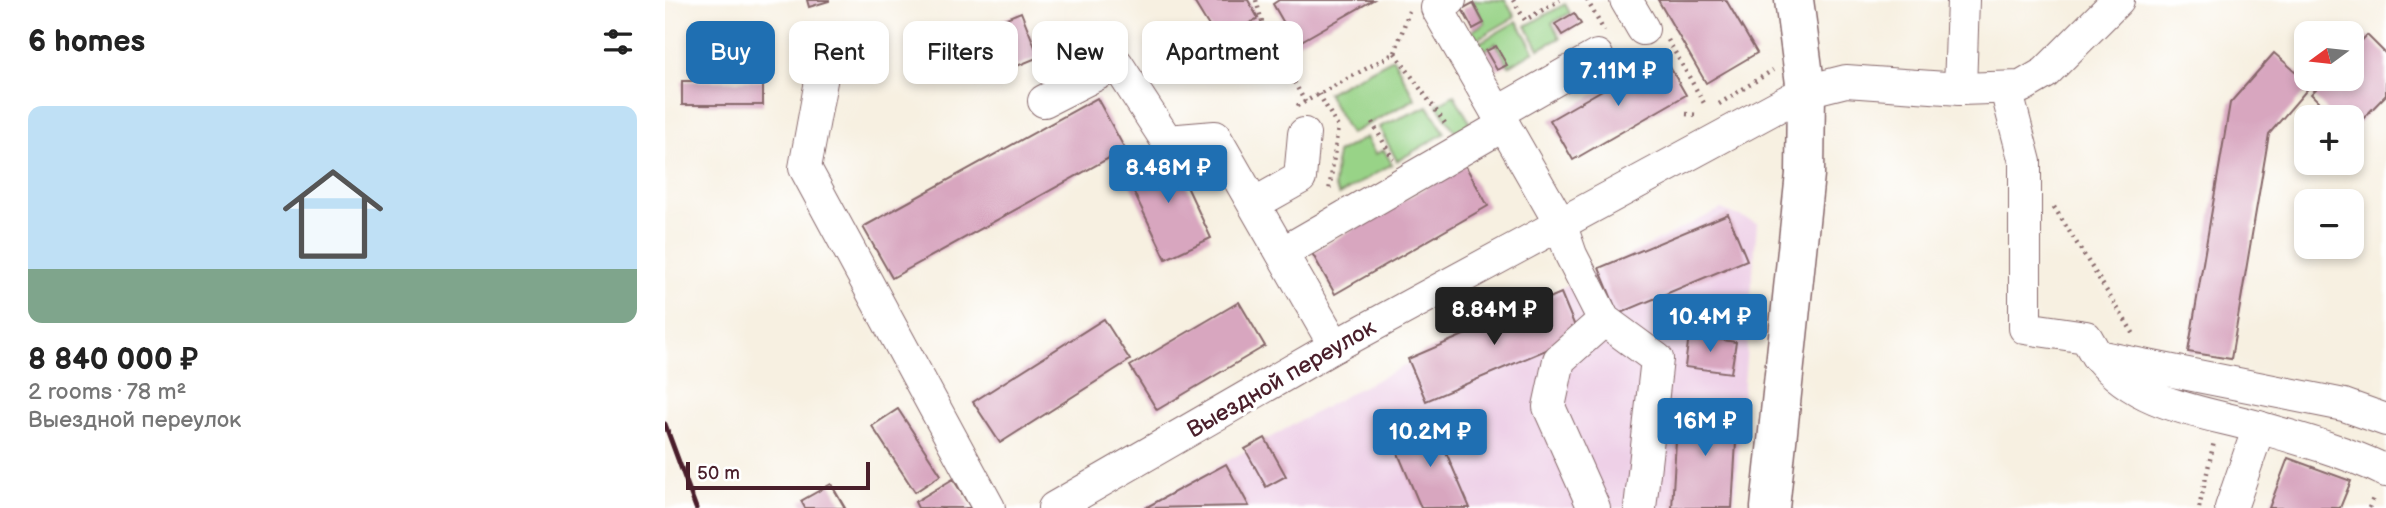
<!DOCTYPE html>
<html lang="en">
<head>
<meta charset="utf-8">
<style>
	body { margin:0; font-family:"Balsamiq Sans",sans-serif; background:#f2f2f2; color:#222; height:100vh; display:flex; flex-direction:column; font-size:26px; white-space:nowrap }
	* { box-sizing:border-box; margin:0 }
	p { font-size:23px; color:#767676 }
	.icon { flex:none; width:38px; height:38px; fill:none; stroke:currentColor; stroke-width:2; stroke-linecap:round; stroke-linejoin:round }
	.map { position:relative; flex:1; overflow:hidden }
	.drawer { display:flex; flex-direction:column; background:#fff; width:665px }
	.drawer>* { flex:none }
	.banner { position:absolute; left:21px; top:21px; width:665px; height:63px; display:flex; gap:14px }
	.needle { width:46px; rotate:255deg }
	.tools { position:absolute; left:1629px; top:21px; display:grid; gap:14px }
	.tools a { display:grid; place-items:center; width:70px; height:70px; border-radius:14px; background:#fff; box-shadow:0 4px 10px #0003; font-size:35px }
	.scale { position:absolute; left:21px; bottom:18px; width:184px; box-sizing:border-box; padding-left:7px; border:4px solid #4a1f2b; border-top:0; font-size:19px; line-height:24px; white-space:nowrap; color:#4a1f2b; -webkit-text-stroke:5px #fff; paint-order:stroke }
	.price { position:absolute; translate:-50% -60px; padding:0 16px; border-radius:7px; background:#1f6fb2; color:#fff; font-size:23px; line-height:46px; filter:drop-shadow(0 2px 4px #0008) }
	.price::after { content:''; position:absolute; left:50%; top:42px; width:21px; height:16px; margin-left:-10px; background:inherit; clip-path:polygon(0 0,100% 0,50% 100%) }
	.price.selected { background:#222; color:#fff }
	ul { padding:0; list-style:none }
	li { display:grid; align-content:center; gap:14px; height:371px; padding:0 28px }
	li span { display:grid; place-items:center; height:217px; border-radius:14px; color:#555 }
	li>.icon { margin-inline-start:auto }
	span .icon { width:126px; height:126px; fill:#fffc; stroke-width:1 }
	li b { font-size:30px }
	h2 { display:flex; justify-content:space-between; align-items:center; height:84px; padding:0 28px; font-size:30px }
	.chip { padding:0 24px; border-radius:14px; background:#fff; box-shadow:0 4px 10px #0003; font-size:24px; line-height:63px }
	.chip.selected { background:#1f6fb2; color:#fff }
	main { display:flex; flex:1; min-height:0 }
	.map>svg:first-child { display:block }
</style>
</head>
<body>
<main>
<section class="drawer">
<h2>6 homes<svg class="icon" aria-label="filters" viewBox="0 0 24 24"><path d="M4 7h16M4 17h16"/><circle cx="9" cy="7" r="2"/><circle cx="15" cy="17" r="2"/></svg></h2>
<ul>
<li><span style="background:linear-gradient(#bfe0f5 75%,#7fa58c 0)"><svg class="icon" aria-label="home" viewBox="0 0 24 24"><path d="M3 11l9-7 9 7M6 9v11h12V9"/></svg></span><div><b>8 840 000 ₽</b><p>2 rooms · 78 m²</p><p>Выездной переулок</p></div></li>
</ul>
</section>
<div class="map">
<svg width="1721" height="508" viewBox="0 0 1721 508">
	<rect width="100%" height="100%" fill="#fff"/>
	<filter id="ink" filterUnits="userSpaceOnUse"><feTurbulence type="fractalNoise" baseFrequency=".0143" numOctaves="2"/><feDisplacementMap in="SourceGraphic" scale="14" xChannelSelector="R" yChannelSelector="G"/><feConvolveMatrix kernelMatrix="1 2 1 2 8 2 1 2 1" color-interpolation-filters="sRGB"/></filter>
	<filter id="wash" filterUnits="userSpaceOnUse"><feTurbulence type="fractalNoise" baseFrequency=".00686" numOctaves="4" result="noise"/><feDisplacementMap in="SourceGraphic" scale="28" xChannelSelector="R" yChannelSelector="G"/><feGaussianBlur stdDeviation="1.57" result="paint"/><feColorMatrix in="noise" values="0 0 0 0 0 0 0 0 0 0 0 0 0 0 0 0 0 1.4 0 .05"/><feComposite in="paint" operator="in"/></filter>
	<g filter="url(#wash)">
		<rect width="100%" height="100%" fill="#f7f0e1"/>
		<path fill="#eed0e7" d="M1056,209L1092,223L1069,508H477L691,390Z"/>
		<g fill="#98d387" stroke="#717959" stroke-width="2">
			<path d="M810,0H840L850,17L812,39L807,31L820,23L807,1Z"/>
			<path d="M900,4L905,13L887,23L895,38L874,49L861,26Z"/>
			<path d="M852,21L869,51L844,66L831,43L818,51L814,43Z"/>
			<path d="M728,58L750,99L685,134L662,93Z"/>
			<path d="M789,95L806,124L791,133L772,105Z"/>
			<path d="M763,106L780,133L732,161L714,127Z"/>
			<path d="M701,137L710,154L719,150L727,164L674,195L669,186L672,153Z"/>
		</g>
		<g id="blocks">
			<g fill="#d8a6bf">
				<path d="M142,0H164V1L144,7Z"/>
				<path d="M528,0H583L593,18L553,41Z"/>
				<path d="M614,0H708L631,44L608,4Z"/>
				<path d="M993,0H1061L1092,53L1041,83Z"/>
				<path d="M808,3L819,23L808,29L797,9Z"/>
				<path d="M356,12L374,57L308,84L289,39Z"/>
				<path d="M909,13L916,24L897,35L890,24Z"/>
				<path d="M1702,35L1721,54V95L1687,130V117H1669L1646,94L1661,79H1687V51Z"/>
				<path d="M831,46L842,65L832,70L821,51Z"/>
				<path d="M1609,53L1646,85L1604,134L1566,359L1523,352L1565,103Z"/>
				<path d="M998,55L1021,95L908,160L885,120Z"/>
				<rect x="17" y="81" width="81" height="24"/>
				<path d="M432,98L460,149L227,278L198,227Z"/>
				<path d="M505,150L546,238L501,259L459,172Z"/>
				<path d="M800,165L823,206L670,294L647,253Z"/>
				<path d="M1063,214L1082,260L953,314L934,268Z"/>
				<path d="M896,293L914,336L761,401L743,359Z"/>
				<path d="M574,302L600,346L492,410L465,366Z"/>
				<path d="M439,319L465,360L335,443L308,402Z"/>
				<path d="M1024,335L1071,342L1066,373L1020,367Z"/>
				<path d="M1013,406L1073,409L1067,508H1007Z"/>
				<path d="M233,409L276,475L250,492L207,426Z"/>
				<path d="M768,422L805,508H756L727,439Z"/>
				<path d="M600,438L621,476L601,487L580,449Z"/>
				<path d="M1623,458L1686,481L1675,508H1604Z"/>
				<path d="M561,464L584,506L480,508Z"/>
				<path d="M288,479L306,508H253L250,502Z"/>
				<path d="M166,484L180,508H140L136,501Z"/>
			</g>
		</g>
	</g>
	<g filter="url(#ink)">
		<use href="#blocks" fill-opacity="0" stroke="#87686b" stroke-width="2"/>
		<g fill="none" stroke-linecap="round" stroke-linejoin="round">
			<defs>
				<g id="minor">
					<path d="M785,0L772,8L895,223L906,255L939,320L992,359L975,508"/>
					<path d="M961,0L978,29"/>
					<path d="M161,54L140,168L324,508"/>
					<path d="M1295,89L1298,0"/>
					<path d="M1341,89L1360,162V328L1421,337L1432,356L1679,405L1721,420"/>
					<path d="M379,101L452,64L502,141L550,137L670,346"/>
					<path d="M832,113L932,56"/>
					<path d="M589,204L635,178L639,134"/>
					<path d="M617,253L839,125"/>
					<path d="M1434,357C1473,406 1536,411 1593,427C1635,439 1682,452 1721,471"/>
					<path d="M389,508L670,346L1141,91L1181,81L1295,89L1356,87L1380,73L1453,0"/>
					<path d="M929,508L884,407L894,360L939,320"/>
					<path d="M1566,508L1594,427"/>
				</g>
				<path id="major" d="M1105,508L1140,174L1141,91L1129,0"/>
			</defs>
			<use href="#minor" stroke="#87686b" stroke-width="34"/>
			<use href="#major" stroke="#87686b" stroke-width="41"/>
			<g stroke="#87686b" stroke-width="4.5" stroke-dasharray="2 5" stroke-linecap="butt">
				<path d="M591,0L597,22L640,102"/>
				<path d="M848,0L860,20L895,0"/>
				<path d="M922,0L939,31"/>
				<path d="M1003,40L1039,103"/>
				<path d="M730,53L782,126"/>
				<path d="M955,72L980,57"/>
				<path d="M654,94L673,127L664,192"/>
				<path d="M1054,104L1108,70"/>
				<path d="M632,106L730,53L744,11"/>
				<path d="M1021,114L1034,115"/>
				<path d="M707,122L728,159"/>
				<path d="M1389,207L1470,336"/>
				<path d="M1534,508L1549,442"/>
				<path d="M1704,508L1709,496"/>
			</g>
			<use href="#minor" stroke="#fff" stroke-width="32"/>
			<use href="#major" stroke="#fff" stroke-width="38"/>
			<path stroke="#4a1f2b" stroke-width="5" d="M0,424L31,508"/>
		</g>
	</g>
	<g text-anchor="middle" stroke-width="7" stroke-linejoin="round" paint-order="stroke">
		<g font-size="23" fill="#4a1f2b" stroke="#fff">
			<text transform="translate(616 378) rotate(-30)" y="8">Выездной переулок</text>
		</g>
	</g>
</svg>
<div class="tools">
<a><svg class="needle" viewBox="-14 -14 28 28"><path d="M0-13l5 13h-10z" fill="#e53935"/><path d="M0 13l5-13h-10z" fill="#767676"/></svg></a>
<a>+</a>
<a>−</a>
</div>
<div class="scale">50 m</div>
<b class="price" style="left:953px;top:108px">7.11M ₽</b>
<b class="price" style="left:503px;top:205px">8.48M ₽</b>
<b class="price selected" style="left:829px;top:347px">8.84M ₽</b>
<b class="price" style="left:1045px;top:354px">10.4M ₽</b>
<b class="price" style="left:1040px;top:458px">16M ₽</b>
<b class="price" style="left:765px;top:469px">10.2M ₽</b>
<div class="banner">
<a class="chip selected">Buy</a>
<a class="chip">Rent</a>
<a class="chip">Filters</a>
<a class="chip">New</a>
<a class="chip">Apartment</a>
</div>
</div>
</main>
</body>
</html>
